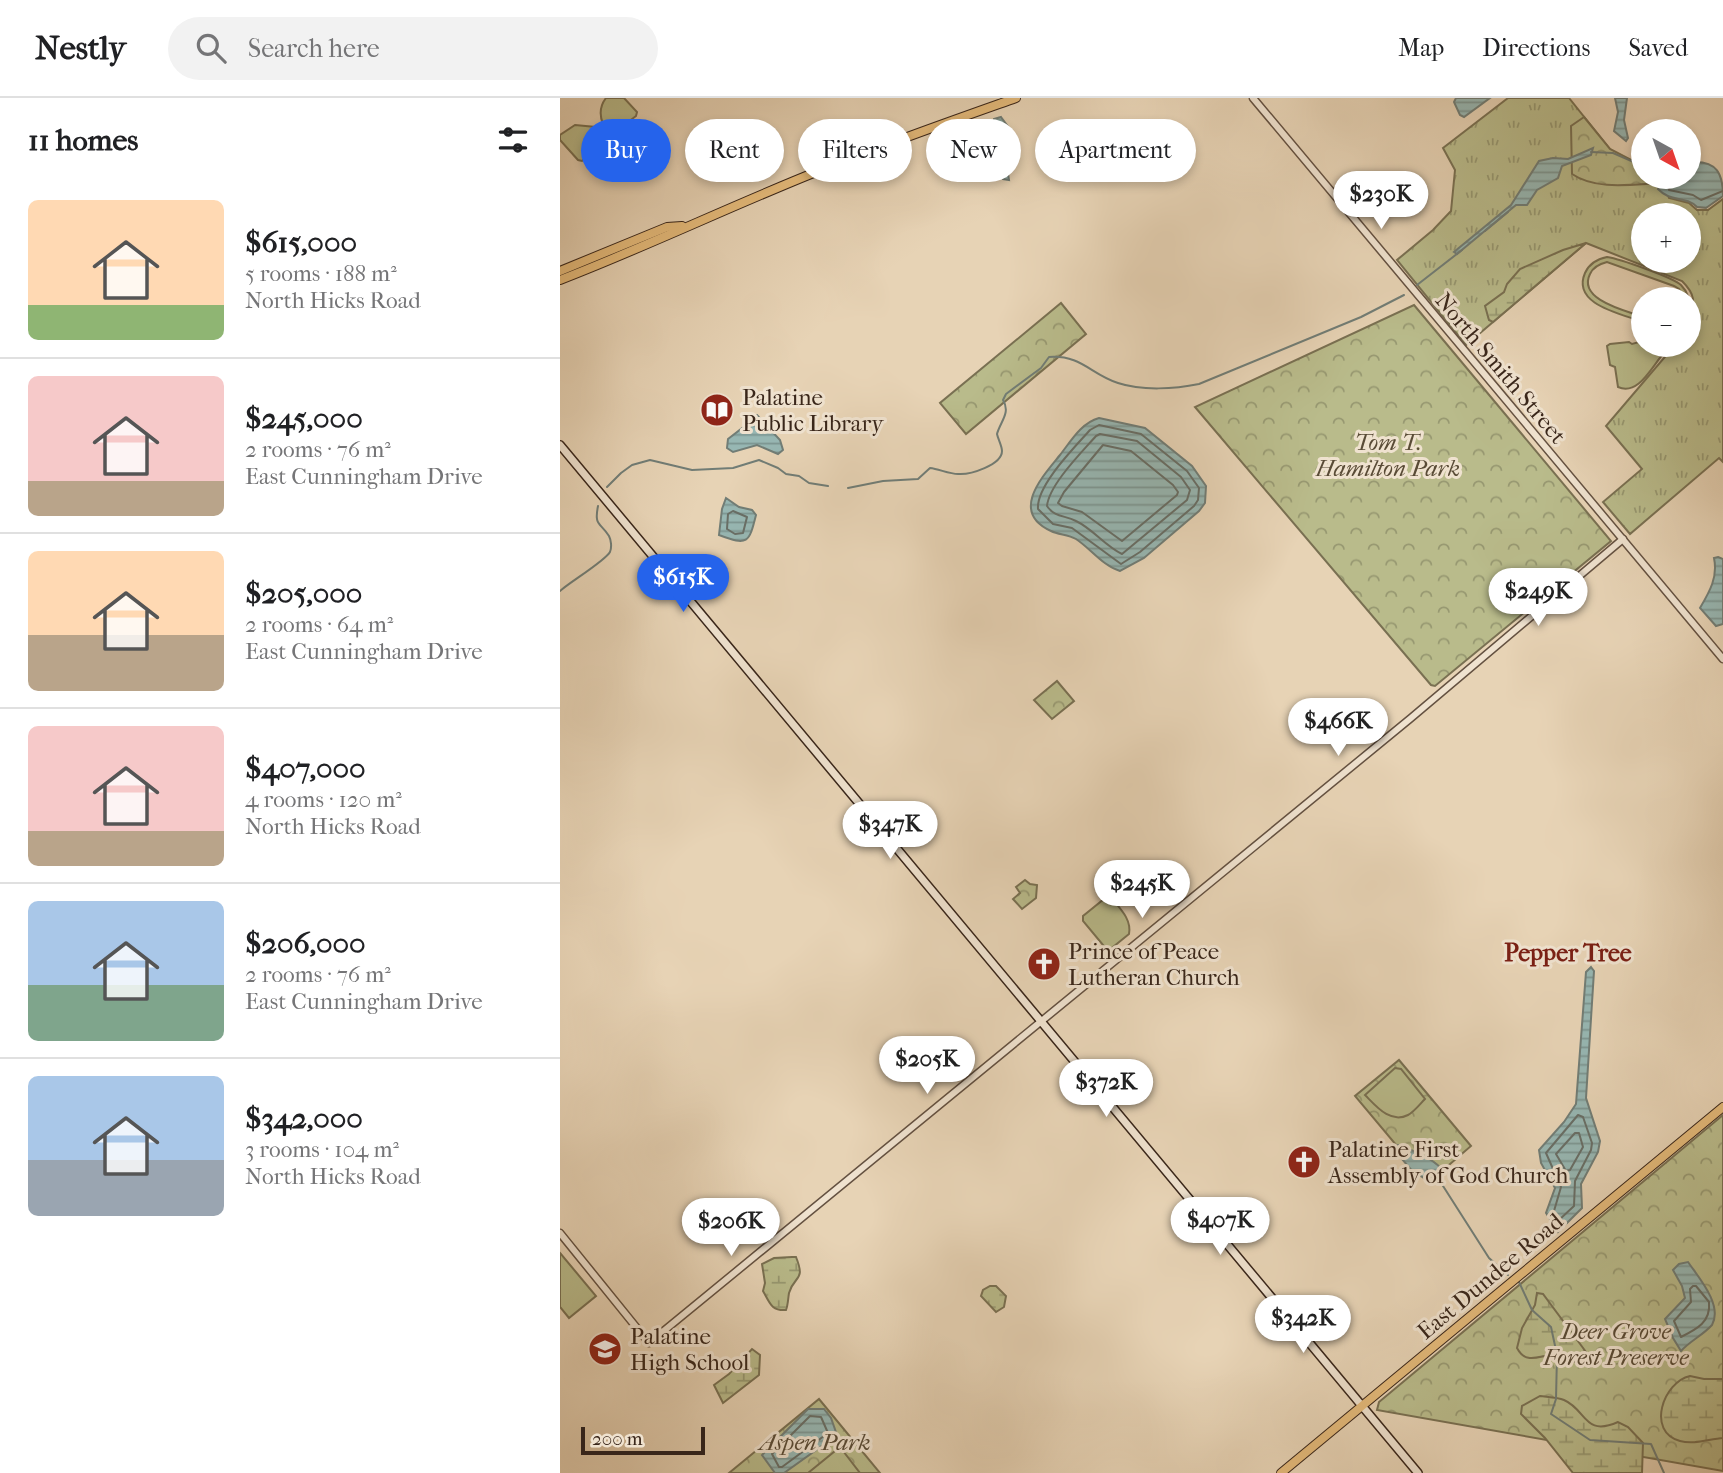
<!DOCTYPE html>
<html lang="en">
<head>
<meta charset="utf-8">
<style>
	body { margin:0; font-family:"IM FELL French Canon",serif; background:#f2f2f2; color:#202124; height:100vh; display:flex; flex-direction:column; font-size:26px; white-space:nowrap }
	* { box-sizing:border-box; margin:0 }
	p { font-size:23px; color:#757577 }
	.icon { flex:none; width:38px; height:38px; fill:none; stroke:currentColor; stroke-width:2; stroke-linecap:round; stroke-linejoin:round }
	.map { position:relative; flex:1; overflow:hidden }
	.side { display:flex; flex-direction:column; background:#fff; width:560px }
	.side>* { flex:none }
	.hud { position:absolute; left:21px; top:21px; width:665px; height:63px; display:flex; gap:14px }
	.needle { width:46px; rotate:140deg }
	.buttons { position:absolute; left:1071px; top:21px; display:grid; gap:14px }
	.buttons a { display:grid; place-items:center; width:70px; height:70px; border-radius:50%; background:#fff; box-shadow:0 4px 10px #0003; font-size:35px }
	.scale { position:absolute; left:21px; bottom:18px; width:124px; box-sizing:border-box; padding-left:7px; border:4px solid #39261a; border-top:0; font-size:19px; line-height:24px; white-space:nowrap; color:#39261a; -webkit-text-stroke:5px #efe2cf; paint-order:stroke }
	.price { position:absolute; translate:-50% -60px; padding:0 16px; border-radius:24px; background:#fff; color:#222; font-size:23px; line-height:46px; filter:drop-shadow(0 2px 4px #0008) }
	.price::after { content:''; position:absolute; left:50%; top:42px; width:21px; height:16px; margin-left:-10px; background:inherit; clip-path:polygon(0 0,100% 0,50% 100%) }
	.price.on { background:#2563eb; color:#fff }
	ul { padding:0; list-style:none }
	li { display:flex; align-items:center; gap:21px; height:175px; padding:0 28px }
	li+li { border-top:2px solid #e0e0e0 }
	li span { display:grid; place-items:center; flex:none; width:196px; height:140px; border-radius:10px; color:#555 }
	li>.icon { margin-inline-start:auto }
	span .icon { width:84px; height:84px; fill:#fffc; stroke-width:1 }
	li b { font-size:30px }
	h2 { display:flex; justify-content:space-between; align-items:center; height:84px; padding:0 28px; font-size:30px }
	.chip { padding:0 24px; border-radius:32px; background:#fff; box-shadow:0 4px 10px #0003; font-size:24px; line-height:63px }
	.chip.on { background:#2563eb; color:#fff }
	header { display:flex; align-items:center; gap:42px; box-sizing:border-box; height:98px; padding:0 35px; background:#fff; border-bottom:2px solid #e0e0e0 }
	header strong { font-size:33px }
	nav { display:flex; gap:38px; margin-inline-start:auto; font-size:24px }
	.search { width:490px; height:63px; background:#f2f2f2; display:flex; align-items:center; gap:18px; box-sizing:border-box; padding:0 24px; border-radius:38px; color:#757577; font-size:26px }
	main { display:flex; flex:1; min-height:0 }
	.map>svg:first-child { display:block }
</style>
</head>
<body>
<header>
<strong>Nestly</strong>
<div class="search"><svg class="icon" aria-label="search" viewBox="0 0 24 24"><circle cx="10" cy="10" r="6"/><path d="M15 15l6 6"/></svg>Search here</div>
<nav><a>Map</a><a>Directions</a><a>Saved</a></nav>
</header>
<main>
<section class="side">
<h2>11 homes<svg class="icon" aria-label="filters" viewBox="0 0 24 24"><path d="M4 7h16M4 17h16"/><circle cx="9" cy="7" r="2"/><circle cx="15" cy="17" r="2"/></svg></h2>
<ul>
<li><span style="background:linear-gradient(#ffd9b3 75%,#8fb573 0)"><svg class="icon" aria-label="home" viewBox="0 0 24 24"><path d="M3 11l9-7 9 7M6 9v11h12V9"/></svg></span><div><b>$615,000</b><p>5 rooms · 188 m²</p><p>North Hicks Road</p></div></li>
<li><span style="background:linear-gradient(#f6c9c9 75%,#b9a48a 0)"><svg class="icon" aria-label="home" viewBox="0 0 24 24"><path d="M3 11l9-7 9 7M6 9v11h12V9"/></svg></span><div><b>$245,000</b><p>2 rooms · 76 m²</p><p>East Cunningham Drive</p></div></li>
<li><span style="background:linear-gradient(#ffd9b3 60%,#b9a48a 0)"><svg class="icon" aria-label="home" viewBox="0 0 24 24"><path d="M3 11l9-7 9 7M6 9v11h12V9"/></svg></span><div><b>$205,000</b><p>2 rooms · 64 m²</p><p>East Cunningham Drive</p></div></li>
<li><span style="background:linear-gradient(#f6c9c9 75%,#b9a48a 0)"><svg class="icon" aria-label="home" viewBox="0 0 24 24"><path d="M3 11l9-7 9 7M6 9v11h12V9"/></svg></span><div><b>$407,000</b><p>4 rooms · 120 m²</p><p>North Hicks Road</p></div></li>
<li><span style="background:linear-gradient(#a9c7e8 60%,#7fa58c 0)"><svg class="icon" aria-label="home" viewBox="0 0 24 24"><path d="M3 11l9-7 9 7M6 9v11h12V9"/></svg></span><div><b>$206,000</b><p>2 rooms · 76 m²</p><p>East Cunningham Drive</p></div></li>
<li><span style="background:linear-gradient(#a9c7e8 60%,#9aa5b1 0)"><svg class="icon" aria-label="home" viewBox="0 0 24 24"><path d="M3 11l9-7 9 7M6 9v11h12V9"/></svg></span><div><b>$342,000</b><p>3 rooms · 104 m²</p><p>North Hicks Road</p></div></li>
</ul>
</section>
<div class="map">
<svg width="1163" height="1375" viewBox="0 0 1163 1375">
	<defs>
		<pattern id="grass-tufts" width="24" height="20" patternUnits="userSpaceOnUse" patternTransform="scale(1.75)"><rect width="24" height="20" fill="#b9bb8b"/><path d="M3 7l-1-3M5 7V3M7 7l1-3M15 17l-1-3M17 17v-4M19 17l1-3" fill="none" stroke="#979871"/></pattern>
		<pattern id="forest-crowns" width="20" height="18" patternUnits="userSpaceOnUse" patternTransform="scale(1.75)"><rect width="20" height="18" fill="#b9bb8b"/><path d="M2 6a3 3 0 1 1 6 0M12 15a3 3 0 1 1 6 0" fill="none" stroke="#979871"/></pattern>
		<pattern id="wetland-marsh" width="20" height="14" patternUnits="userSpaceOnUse" patternTransform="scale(1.75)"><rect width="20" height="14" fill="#b9bb8b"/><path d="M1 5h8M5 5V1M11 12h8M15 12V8" fill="none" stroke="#979871"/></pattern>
		<pattern id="water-rules" width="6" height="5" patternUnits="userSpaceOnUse" patternTransform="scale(1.75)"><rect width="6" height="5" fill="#97b7b3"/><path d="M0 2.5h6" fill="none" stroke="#7c9591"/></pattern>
	</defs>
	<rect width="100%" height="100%" fill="#e7d3b5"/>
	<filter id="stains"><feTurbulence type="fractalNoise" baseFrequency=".00286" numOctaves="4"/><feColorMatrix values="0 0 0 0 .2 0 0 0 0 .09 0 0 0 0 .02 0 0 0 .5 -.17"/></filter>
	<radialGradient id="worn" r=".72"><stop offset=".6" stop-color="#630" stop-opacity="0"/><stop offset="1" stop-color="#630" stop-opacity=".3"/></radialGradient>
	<path fill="url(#grass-tufts)" stroke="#797052" stroke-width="2" fill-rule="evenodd" d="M948,0H1009L1053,55L1083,68V79L1106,80L1104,85L1109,100L1129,105L1137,112H1148L1163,101V364L1159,360L1070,436L1043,404L1082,371L1046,328L1115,247H1129C1129,239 1128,231 1129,224C1134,204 1137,198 1122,183L1026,145L906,247L837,162L873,132L891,113L895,72L883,50ZM1083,117H1129V163H1083Z"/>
	<g fill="url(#forest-crowns)" stroke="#797052" stroke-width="2">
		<path d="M1024,19L1050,51L1083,68V79H1105L1106,80L1104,85C1074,86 1037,93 1012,76L1011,28Z"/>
		<path d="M501,205L526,236L406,336L380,305Z"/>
		<path d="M854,207L1051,443L875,588L871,587L635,309Z"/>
		<path d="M497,583L514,603L492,621L474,602Z"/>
		<path d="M465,782L470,786L477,787L476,800L462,811L453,801L460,795L456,789Z"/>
		<path d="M839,962L911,1048L868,1085L795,998Z"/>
		<path d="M1163,1017V1373L817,1312L819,1304Z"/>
		<path d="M259,1301L320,1375H169Z"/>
	</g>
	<g fill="url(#wetland-marsh)" stroke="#797052" stroke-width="2">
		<path d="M1026,145L933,224L929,222L925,208L944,194L947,186L960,171L1003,152Z"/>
		<path d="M232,1159H236C246,1184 234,1177 229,1195C228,1201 228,1207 226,1212C211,1213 210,1205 203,1193L205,1185L202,1166L214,1160Z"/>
		<path d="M430,1188H436L446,1198L444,1209L436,1214L421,1198L423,1192Z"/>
		<path d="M977,1195L983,1196L1029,1258L1034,1265L1030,1269C1018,1267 1007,1259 998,1257C982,1255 967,1269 957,1250L962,1230L975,1207Z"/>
		<path d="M192,1251L200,1257L199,1277L163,1305L154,1287L169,1276Z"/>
		<path d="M1130,1278L1144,1281H1163V1340C1149,1341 1134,1347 1120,1343C1086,1334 1103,1284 1130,1278Z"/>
		<path d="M980,1298C987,1299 997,1299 1004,1302C1027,1312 1024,1339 1058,1324L1068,1329L1083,1345L1082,1375H1013L985,1340L961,1316L962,1308Z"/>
	</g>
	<g fill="#b9bb8b" stroke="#797052" stroke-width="2">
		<path d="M46,0H64L77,14L76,18L50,38C41,26 36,13 46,0Z"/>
		<path d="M15,27L36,29L47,40L22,63L18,62L0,42V37Z"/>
		<path d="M1047,159C1060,161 1112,179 1121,187C1128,194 1130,202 1129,212V201H1124L1119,191L1114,188L1047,164C1039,166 1033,169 1030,176C1017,202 1067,213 1083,219V224C1063,216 1011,207 1025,175C1029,166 1037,161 1047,159Z"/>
		<path d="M1083,243V247H1100L1103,256C1091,270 1078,298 1058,289L1055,269L1050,267L1047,248L1050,246L1069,244L1072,246Z"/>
		<path d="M549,797C558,809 572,820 569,836L548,853L523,823V818Z"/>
		<path d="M835,970L841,971L865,1001C860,1006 854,1014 848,1017C830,1026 816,1008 805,997Z"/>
		<path d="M0,1155L36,1198L9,1220L0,1209Z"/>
		<path d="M280,1349L300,1375H248Z"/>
	</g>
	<g fill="url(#water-rules)" stroke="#717d76" stroke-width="2">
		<path d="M896,0H930L904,19L900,17L894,4Z"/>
		<path d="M1055,0H1067L1064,22L1068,40L1066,43L1054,33L1058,14Z"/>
		<path d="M441,19L449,30L445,56L449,82L443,81L431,65L436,50L434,21Z"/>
		<path d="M1033,50L1031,57L1002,68L998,80L977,92L967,107H956L897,156L894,154L951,107L979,63L993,60L1008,61Z"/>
		<path d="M1133,64C1157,63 1163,76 1163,98L1146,110L1137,109C1125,97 1111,105 1098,91L1103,82L1111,79H1129V67Z"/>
		<path d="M194,317H197L220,342L223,352L218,356L197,347L173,354L167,350L168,341L186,327L189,320Z"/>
		<path d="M539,320L585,330L632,368L646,388L645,405L639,413L584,460L560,473C543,468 531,451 516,441C508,436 499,437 491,433C449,414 483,378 500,357C511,343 521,325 539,320Z"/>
		<path d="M166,400L179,409L192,412L196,417C189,445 188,448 159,437L162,411Z"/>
		<path d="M1158,459L1163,461V526L1156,528L1140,510C1150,493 1158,479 1154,460Z"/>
		<path d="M1031,869L1034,873L1026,1000L1040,1043L1038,1054L1021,1086L1022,1110L998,1134L986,1115L995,1090L981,1065L979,1052L1004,1024L1016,1006L1026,874Z"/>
		<path d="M838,1047C854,1053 869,1058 882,1071L880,1076L866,1081L853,1074L836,1054L834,1049Z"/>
		<path d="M1128,1164C1139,1180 1163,1207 1152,1227C1143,1237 1130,1243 1121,1253L1113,1240L1105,1221L1125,1200L1122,1188L1113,1172L1119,1166Z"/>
		<path d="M248,1311H264L271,1320L277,1337L224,1375H215L202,1357Z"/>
	</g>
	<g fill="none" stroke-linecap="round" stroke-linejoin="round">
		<g stroke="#686e66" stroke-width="2">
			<path d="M1111,79L1109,92L1133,97L1141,102L1163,93"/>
			<path d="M539,327L581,336L627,373L639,390L638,402L634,408L580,454L561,466L512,430L493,426L478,411C476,388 514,350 530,332Z"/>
			<path d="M540,336L577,343L621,379L630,392L627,402L562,456C545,448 533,431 516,423C505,417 495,420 487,408C489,387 521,355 536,338Z"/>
			<path d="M543,347L571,353L613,387L618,394L617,397L562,443L522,414L502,408L498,405L504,394Z"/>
			<path d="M173,413L187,419L183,435L175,436L167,431L168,416Z"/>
			<path d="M1018,1017L1023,1019L1032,1045L1031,1052L1015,1083L1014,1108L999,1122L994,1113L1001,1089L986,1055Z"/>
			<path d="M1019,1035L1023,1049L1010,1072L1006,1073L996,1056L1015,1035Z"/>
			<path d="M1133,1188H1136L1149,1204C1151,1224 1137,1231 1121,1239L1114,1223L1131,1204L1130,1191Z"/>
			<path d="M250,1318L261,1319L268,1335L222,1369H219L212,1356Z"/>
		</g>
		<g stroke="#717d76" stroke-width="2">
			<path d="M1031,54L1053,55L1083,68"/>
			<path d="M1105,79L1106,80"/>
			<path d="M925,133L948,114"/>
			<path d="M857,187L902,152"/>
			<path d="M47,389L61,375L72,367L90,362L132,372L173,370L199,362L218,370L226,376L239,378L249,385L268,388"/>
			<path d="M288,390L323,383L358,381L370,370C379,371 389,376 398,376C410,377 442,367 442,353C442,348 438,341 437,336C440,324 451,315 443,302L446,296L481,270L489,259C522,257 530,276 558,285C582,293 615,291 639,286L801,219L844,197"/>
			<path d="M0,493C10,484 45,463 50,454C52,449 51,442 49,438C40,424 34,428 38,408"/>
			<path d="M876,1077L929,1160L948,1177"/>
			<path d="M959,1184L972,1212L991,1229L997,1257L996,1301L991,1316L1030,1342L1091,1346L1104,1375"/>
		</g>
		<defs>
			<g id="tertiary">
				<path d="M693,0L1163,561"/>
				<path d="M0,1135L89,1245L851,620L1063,441"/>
			</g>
			<path id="secondary" d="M0,347L858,1375"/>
			<g id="primary">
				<path d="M0,173L107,129L122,128"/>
				<path d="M0,182C88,148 173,107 261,72C325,46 391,23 456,0"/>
				<path d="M721,1375L1163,1009"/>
			</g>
		</defs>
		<use href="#tertiary" stroke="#645141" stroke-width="9"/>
		<use href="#secondary" stroke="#39261a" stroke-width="10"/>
		<use href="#primary" stroke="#39261a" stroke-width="10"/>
		<use href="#tertiary" stroke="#efe2cf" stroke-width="6"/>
		<use href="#secondary" stroke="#efe2cf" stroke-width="7"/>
		<use href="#primary" stroke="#e4ba7a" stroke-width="8"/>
	</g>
	<defs>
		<symbol id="library-disc" viewBox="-11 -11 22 22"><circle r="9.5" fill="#8f2418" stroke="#efe2cf"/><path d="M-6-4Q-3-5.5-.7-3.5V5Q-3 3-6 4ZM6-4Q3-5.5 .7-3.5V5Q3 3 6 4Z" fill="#fff"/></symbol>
		<symbol id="church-disc" viewBox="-11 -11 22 22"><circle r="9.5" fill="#8f2418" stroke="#efe2cf"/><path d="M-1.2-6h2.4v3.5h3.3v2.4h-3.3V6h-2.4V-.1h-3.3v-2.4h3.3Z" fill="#fff"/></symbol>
		<symbol id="school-disc" viewBox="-11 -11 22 22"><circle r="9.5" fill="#8f2418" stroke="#efe2cf"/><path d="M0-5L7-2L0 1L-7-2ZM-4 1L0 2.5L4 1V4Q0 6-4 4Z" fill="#fff"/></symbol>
	</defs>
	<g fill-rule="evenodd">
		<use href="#library-disc" x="138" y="293" width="38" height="38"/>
		<use href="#church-disc" x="465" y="847" width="38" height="38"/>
		<use href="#church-disc" x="725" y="1045" width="38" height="38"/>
		<use href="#school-disc" x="26" y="1232" width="38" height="38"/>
	</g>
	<g text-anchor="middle" stroke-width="6" stroke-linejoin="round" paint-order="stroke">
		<g font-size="23" fill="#39261a" stroke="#efe2cf">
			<text transform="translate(941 270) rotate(50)" y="8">North Smith Street</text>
			<text transform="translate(930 1178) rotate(-40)" y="8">East Dundee Road</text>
		</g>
		<g font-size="23" fill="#39261a" stroke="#efe2cf" text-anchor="start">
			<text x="182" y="307">Palatine<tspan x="182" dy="26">Public Library</tspan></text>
			<text x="508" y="861">Prince of Peace<tspan x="508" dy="26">Lutheran Church</tspan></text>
			<text x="768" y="1059">Palatine First<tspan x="768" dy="26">Assembly of God Church</tspan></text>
			<text x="70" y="1246">Palatine<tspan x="70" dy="26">High School</tspan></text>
		</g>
		<g font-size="23" font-style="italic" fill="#594b36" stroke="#efe2cf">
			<text x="828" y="352">Tom T.<tspan x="828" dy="26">Hamilton Park</tspan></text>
			<text x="1056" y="1241">Deer Grove<tspan x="1056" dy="26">Forest Preserve</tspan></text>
			<text x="255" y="1352">Aspen Park</text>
		</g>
		<g font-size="24" font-weight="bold" fill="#7a1f14" stroke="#efe2cf">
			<text x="1008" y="863">Pepper Tree</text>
		</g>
	</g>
	<rect width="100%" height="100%" filter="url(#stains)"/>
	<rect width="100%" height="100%" fill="url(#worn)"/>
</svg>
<div class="buttons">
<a><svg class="needle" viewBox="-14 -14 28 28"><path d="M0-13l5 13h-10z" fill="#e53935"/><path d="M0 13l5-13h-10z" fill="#757577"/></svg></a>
<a>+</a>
<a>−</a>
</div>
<div class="scale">200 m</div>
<b class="price" style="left:821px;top:133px">$230K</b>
<b class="price on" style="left:123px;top:516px">$615K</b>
<b class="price" style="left:978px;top:530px">$249K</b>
<b class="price" style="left:778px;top:660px">$466K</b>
<b class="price" style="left:330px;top:763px">$347K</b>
<b class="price" style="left:582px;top:822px">$245K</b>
<b class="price" style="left:367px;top:998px">$205K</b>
<b class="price" style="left:546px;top:1021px">$372K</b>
<b class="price" style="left:660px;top:1159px">$407K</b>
<b class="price" style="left:171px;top:1160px">$206K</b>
<b class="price" style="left:743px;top:1257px">$342K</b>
<div class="hud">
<a class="chip on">Buy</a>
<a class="chip">Rent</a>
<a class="chip">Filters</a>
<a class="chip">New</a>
<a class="chip">Apartment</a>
</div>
</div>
</main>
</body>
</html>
